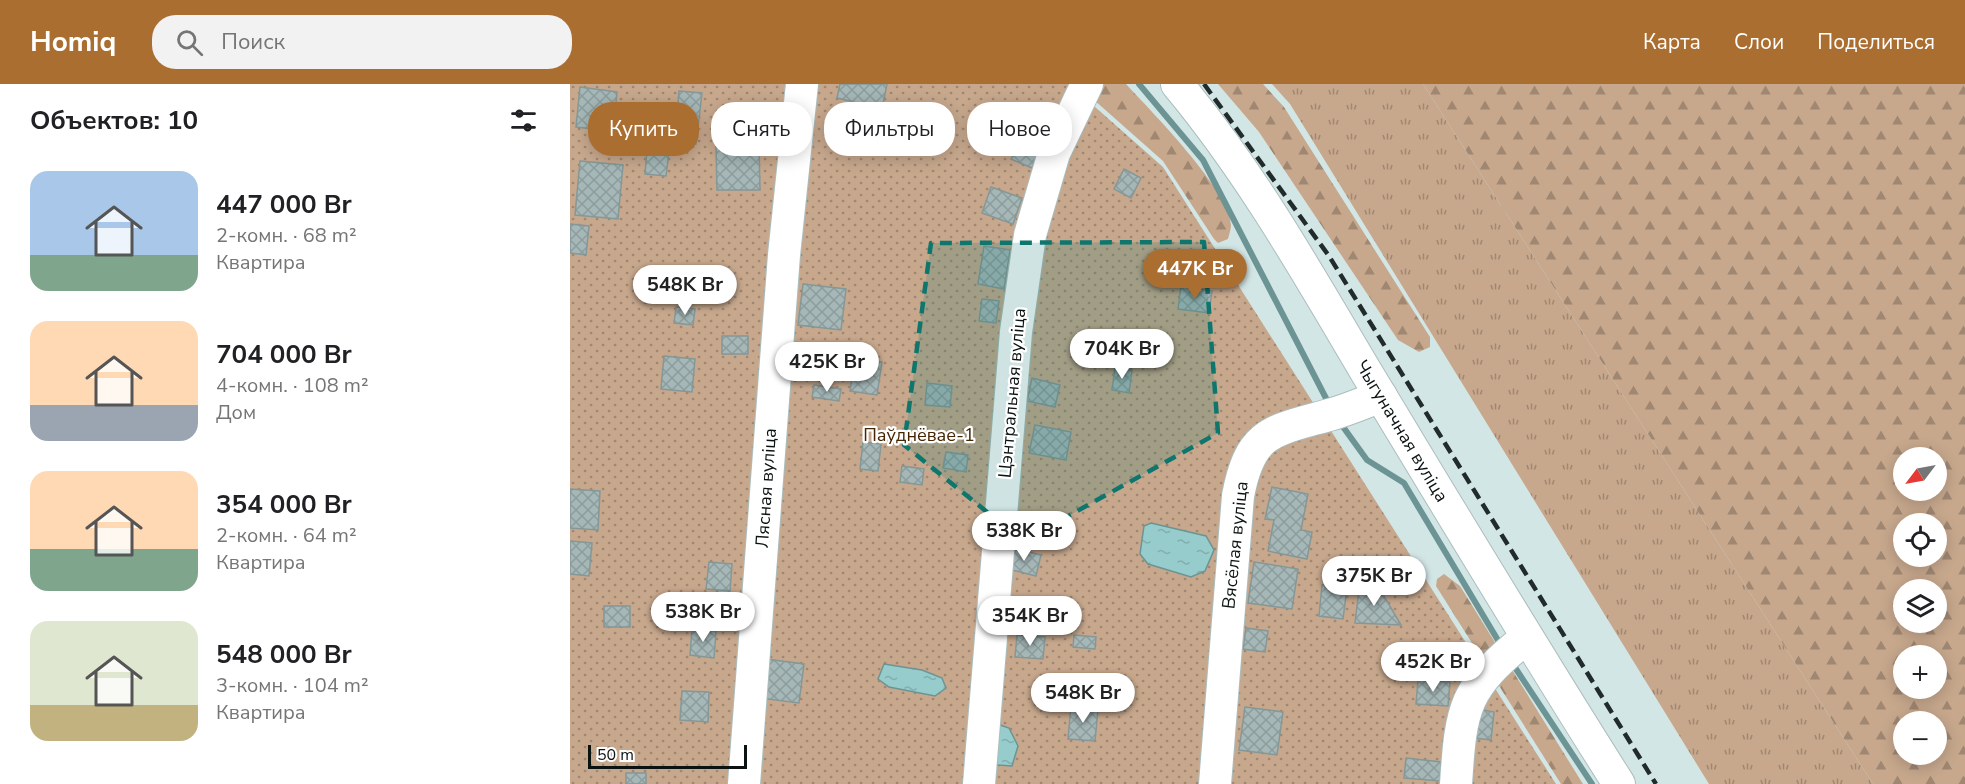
<!DOCTYPE html>
<html lang="ru">
<head>
<meta charset="utf-8">
<style>
	body { margin:0; font-family:"Nunito Sans",sans-serif; background:#f2f2f2; color:#202124; height:100vh; display:flex; flex-direction:column; font-size:22px; white-space:nowrap }
	* { box-sizing:border-box; margin:0 }
	p { font-size:20px; color:#757577 }
	.icon { flex:none; width:33px; height:33px; fill:none; stroke:currentColor; stroke-width:2; stroke-linecap:round; stroke-linejoin:round }
	.map { position:relative; flex:1; overflow:hidden }
	.drawer { display:flex; flex-direction:column; background:#fff; width:570px }
	.drawer>* { flex:none }
	.top-card { position:absolute; left:18px; top:18px; width:570px; height:54px; display:flex; gap:12px }
	.needle { width:39px; rotate:238deg }
	.tools { position:absolute; left:1323px; top:363px; display:grid; gap:12px }
	.tools a { display:grid; place-items:center; width:54px; height:54px; border-radius:50%; background:#fff; box-shadow:0 3px 15px #0003; font-size:30px }
	.scale { position:absolute; left:18px; bottom:15px; width:159px; box-sizing:border-box; padding-left:6px; border:3px solid #0b1212; border-top:0; font-size:16px; line-height:21px; white-space:nowrap; color:#0b1212; -webkit-text-stroke:4px #fff; paint-order:stroke }
	.price { position:absolute; translate:-50% -51px; padding:0 14px; border-radius:21px; background:#fff; color:#222; font-size:20px; line-height:39px; filter:drop-shadow(0 2px 3px #0008) }
	.price::after { content:''; position:absolute; left:50%; top:36px; width:18px; height:14px; margin-left:-9px; background:inherit; clip-path:polygon(0 0,100% 0,50% 100%) }
	.price.current { background:#ab6e31; color:#fff }
	ul { padding:0; list-style:none }
	li { display:flex; align-items:center; gap:18px; height:150px; padding:0 30px }
	li span { display:grid; place-items:center; flex:none; width:168px; height:120px; border-radius:18px; color:#555 }
	li>.icon { margin-inline-start:auto }
	span .icon { width:72px; height:72px; fill:#fffc; stroke-width:1 }
	li b { font-size:26px }
	h2 { display:flex; justify-content:space-between; align-items:center; height:72px; padding:0 30px; font-size:26px }
	.pill { padding:0 21px; border-radius:24px; background:#fff; box-shadow:0 3px 15px #0003; font-size:21px; line-height:54px }
	.pill.current { background:#ab6e31; color:#fff }
	header { display:flex; align-items:center; gap:36px; box-sizing:border-box; height:84px; padding:0 30px; background:#ab6e31; color:#fff }
	header strong { font-size:28px }
	nav { display:flex; gap:33px; margin-inline-start:auto; font-size:21px }
	.search { width:420px; height:54px; background:#f2f2f2; display:flex; align-items:center; gap:15px; box-sizing:border-box; padding:0 21px; border-radius:24px; color:#757577; font-size:22px }
	main { display:flex; flex:1; min-height:0 }
	.map>svg:first-child { display:block }
</style>
</head>
<body>
<header>
<strong>Homiq</strong>
<div class="search"><svg class="icon" aria-label="search" viewBox="0 0 24 24"><circle cx="10" cy="10" r="6"/><path d="M15 15l6 6"/></svg>Поиск</div>
<nav><a>Карта</a><a>Слои</a><a>Поделиться</a></nav>
</header>
<main>
<section class="drawer">
<h2>Объектов: 10<svg class="icon" aria-label="filters" viewBox="0 0 24 24"><path d="M4 7h16M4 17h16"/><circle cx="9" cy="7" r="2"/><circle cx="15" cy="17" r="2"/></svg></h2>
<ul>
<li><span style="background:linear-gradient(#a9c7e8 70%,#7fa58c 0)"><svg class="icon" aria-label="home" viewBox="0 0 24 24"><path d="M3 11l9-7 9 7M6 9v11h12V9"/></svg></span><div><b>447 000 Br</b><p>2-комн. · 68 m²</p><p>Квартира</p></div></li>
<li><span style="background:linear-gradient(#ffd9b3 70%,#9aa5b1 0)"><svg class="icon" aria-label="home" viewBox="0 0 24 24"><path d="M3 11l9-7 9 7M6 9v11h12V9"/></svg></span><div><b>704 000 Br</b><p>4-комн. · 108 m²</p><p>Дом</p></div></li>
<li><span style="background:linear-gradient(#ffd9b3 65%,#7fa58c 0)"><svg class="icon" aria-label="home" viewBox="0 0 24 24"><path d="M3 11l9-7 9 7M6 9v11h12V9"/></svg></span><div><b>354 000 Br</b><p>2-комн. · 64 m²</p><p>Квартира</p></div></li>
<li><span style="background:linear-gradient(#dfe7d0 70%,#c2b280 0)"><svg class="icon" aria-label="home" viewBox="0 0 24 24"><path d="M3 11l9-7 9 7M6 9v11h12V9"/></svg></span><div><b>548 000 Br</b><p>3-комн. · 104 m²</p><p>Квартира</p></div></li>
</ul>
</section>
<div class="map">
<svg width="1395" height="700" viewBox="0 0 1395 700">
	<defs>
		<pattern id="grass-tufts" width="24" height="20" patternUnits="userSpaceOnUse" patternTransform="scale(1.5)"><rect width="24" height="20" fill="#c7a88d"/><path d="M3 7l-1-3M5 7V3M7 7l1-3M15 17l-1-3M17 17v-4M19 17l1-3" fill="none" stroke="#a08772"/></pattern>
		<pattern id="forest-firs" width="22" height="20" patternUnits="userSpaceOnUse" patternTransform="scale(1.5)"><rect width="22" height="20" fill="#c7a88d"/><path d="M5 1l3.5 6h-7zM16 11l3.5 6h-7z" fill="#a08772"/></pattern>
		<pattern id="garden-dots" width="8" height="8" patternUnits="userSpaceOnUse" patternTransform="scale(1.5)"><rect width="8" height="8" fill="#c7a88d"/><path d="M2 2h.1M6 6h.1" fill="none" stroke="#a08772" stroke-width="1.8" stroke-linecap="round"/></pattern>
		<pattern id="water-ripples" width="26" height="14" patternUnits="userSpaceOnUse" patternTransform="scale(1.5)"><rect width="26" height="14" fill="#96cccb"/><path d="M2 4q2-2 4 0t4 0M15 11q2-2 4 0t4 0" fill="none" stroke="#80aead"/></pattern>
		<pattern id="building-cross-hatch" width="8" height="8" patternUnits="userSpaceOnUse" patternTransform="scale(1.5)"><rect width="8" height="8" fill="#a5b7b7"/><path d="M0 0l8 8M0 8l8-8" fill="none" stroke="#8d9c9c"/></pattern>
	</defs>
	<rect width="100%" height="100%" fill="#d3e6e6"/>
	<path fill="url(#grass-tufts)" d="M702,0H853L1303,700H1139L720,20Z"/>
	<g fill="url(#forest-firs)" fill-rule="evenodd">
		<path d="M506,0H556C581,27 660,107 661,141C661,145 659,151 658,155L648,159L644,155L593,77Z"/>
		<path d="M648,0H693L714,23L860,253V263L849,268L828,256L689,48Z"/>
		<path d="M853,0H1395V700H1303ZM1334,374H1366V406H1334ZM1334,440H1366V472H1334ZM1334,506H1366V538H1334ZM1334,572H1366V604H1334ZM1334,638H1366V670H1334Z"/>
		<path d="M874,490L890,502L1013,700H991L866,502L867,495Z"/>
	</g>
	<path fill="url(#garden-dots)" d="M0,0H499L593,83L986,700H0Z"/>
	<g fill="url(#water-ripples)" stroke="#6c9494" stroke-width="1.5">
		<path d="M581,439L636,452L644,466L635,487L621,493L578,480L570,470L574,442Z"/>
		<path d="M314,580L352,586L372,594L376,604L365,612L319,603L308,595Z"/>
		<path d="M430,641L439,644L448,662L442,682L428,681L423,677L424,647Z"/>
	</g>
	<g fill="none" stroke-linecap="round" stroke-linejoin="round">
		<g stroke="#6c9494" stroke-width="6">
			<path d="M569,0L633,76L760,322"/>
			<path d="M771,340L797,376L834,399L932,563"/>
			<path d="M944,582L1022,700"/>
		</g>
	</g>
	<g fill="url(#building-cross-hatch)" stroke="#859796" stroke-width="1.5">
		<path d="M270,0H317L312,25L267,14Z"/>
		<path d="M10,3L47,8L43,47L6,43Z"/>
		<path d="M109,7L132,9L126,60L105,58Z"/>
		<path d="M451,54L472,64L462,84L441,75Z"/>
		<path d="M189,61L190,106H147L146,62Z"/>
		<path d="M77,65L99,67L96,92L75,90Z"/>
		<path d="M10,77L53,81L48,135L5,131Z"/>
		<path d="M554,85L571,94L561,114L544,105Z"/>
		<path d="M421,103L452,114L443,140L412,129Z"/>
		<path d="M0,140L19,142L16,171L0,169Z"/>
		<path d="M414,162L440,166L434,205L408,200Z"/>
		<path d="M233,200L276,205L271,246L228,241Z"/>
		<path d="M611,202L642,207L639,229L608,225Z"/>
		<path d="M412,215L429,217L426,239L409,237Z"/>
		<path d="M106,223L125,225L123,241L104,239Z"/>
		<rect x="152" y="252" width="26" height="18"/>
		<path d="M94,272L125,275L122,308L91,305Z"/>
		<path d="M285,274L312,278L307,311L280,307Z"/>
		<path d="M545,284L562,287L559,309L542,306Z"/>
		<path d="M462,294L490,301L485,323L457,317Z"/>
		<path d="M357,299L382,302L380,323L355,321Z"/>
		<path d="M244,301L271,305L269,317L242,313Z"/>
		<path d="M465,341L501,348L496,376L459,369Z"/>
		<path d="M293,358L311,360L308,387L290,385Z"/>
		<path d="M376,368L398,371L396,388L373,384Z"/>
		<path d="M332,382L354,385L352,401L330,398Z"/>
		<path d="M702,403L738,410L731,446L742,448L737,475L698,467L704,436L695,435Z"/>
		<path d="M0,405L30,407L28,446L0,444Z"/>
		<path d="M0,457L22,459L19,492L0,490Z"/>
		<path d="M443,464L471,471L466,492L438,485Z"/>
		<path d="M139,478L162,480L160,507L136,505Z"/>
		<path d="M684,478L728,485L722,525L678,519Z"/>
		<path d="M790,497L808,502L831,541L785,539Z"/>
		<path d="M752,501L777,504L773,535L749,532Z"/>
		<rect x="34" y="522" width="26" height="21"/>
		<path d="M676,544L698,547L695,568L673,565Z"/>
		<path d="M122,545L146,547L144,574L120,571Z"/>
		<path d="M447,551L475,553L473,575L445,573Z"/>
		<path d="M504,551L526,553L525,565L503,563Z"/>
		<path d="M196,575L234,580L229,619L191,614Z"/>
		<path d="M848,596L880,598L878,622L846,620Z"/>
		<path d="M112,607L139,608L138,638L110,636Z"/>
		<path d="M501,622L528,625L525,657L498,655Z"/>
		<path d="M675,623L713,628L707,671L669,666Z"/>
		<path d="M908,625L924,628L921,656L904,654Z"/>
		<path d="M836,674L871,678L870,697L834,694Z"/>
		<rect x="56" y="689" width="20" height="11"/>
	</g>
	<g fill="none" stroke-linecap="round" stroke-linejoin="round">
		<defs>
			<g id="minor">
				<path d="M607,0C682,90 738,190 798,291C881,428 963,565 1049,700"/>
				<path d="M174,700L214,171L232,0"/>
				<path d="M409,700L446,248L460,151L484,69L517,0"/>
				<path d="M645,700L668,412C680,347 702,347 759,331C777,326 794,319 811,312"/>
				<path d="M886,700C891,622 894,604 956,554"/>
			</g>
		</defs>
		<use href="#minor" stroke="#abbdbd" stroke-width="34"/>
		<use href="#minor" stroke="#fff" stroke-width="32"/>
		<path stroke="#222b2b" stroke-width="4.5" stroke-dasharray="12 6" stroke-linecap="butt" d="M634,0L759,172L1086,700"/>
	</g>
	<path fill="#0f766e" fill-opacity="0.2" stroke="#0f766e" stroke-width="4.5" stroke-dasharray="12 8" stroke-linejoin="round" d="M634,158L648,349L453,457L334,361L361,159Z"/>
	<g text-anchor="middle" stroke-width="4.5" stroke-linejoin="round" paint-order="stroke">
		<g font-size="18" fill="#0b1212" stroke="#fff">
			<text transform="translate(442 309) rotate(-85)" y="6">Цэнтральная вуліца</text>
			<text transform="translate(832 347) rotate(59)" y="6">Чыгуначная вуліца</text>
			<text transform="translate(196 404) rotate(-86)" y="6">Лясная вуліца</text>
			<text transform="translate(665 461) rotate(-84)" y="6">Вясёлая вуліца</text>
		</g>
		<g font-size="18" fill="#452400" stroke="#fff">
			<text x="349" y="357">Паўднёвае-1</text>
		</g>
	</g>
</svg>
<div class="tools">
<a><svg class="needle" viewBox="-14 -14 28 28"><path d="M0-13l5 13h-10z" fill="#e53935"/><path d="M0 13l5-13h-10z" fill="#757577"/></svg></a>
<a><svg class="icon" aria-label="locate" viewBox="0 0 24 24"><circle cx="12" cy="12" r="6"/><path d="M12 2v4M12 18v4M2 12h4M18 12h4"/></svg></a>
<a><svg class="icon" aria-label="layers" viewBox="0 0 24 24"><path d="M12 4l9 5-9 5-9-5zM3 14l9 5 9-5"/></svg></a>
<a>+</a>
<a>−</a>
</div>
<div class="scale">50 m</div>
<b class="price current" style="left:625px;top:216px">447K Br</b>
<b class="price" style="left:115px;top:232px">548K Br</b>
<b class="price" style="left:552px;top:296px">704K Br</b>
<b class="price" style="left:257px;top:309px">425K Br</b>
<b class="price" style="left:454px;top:478px">538K Br</b>
<b class="price" style="left:804px;top:523px">375K Br</b>
<b class="price" style="left:133px;top:559px">538K Br</b>
<b class="price" style="left:460px;top:563px">354K Br</b>
<b class="price" style="left:863px;top:609px">452K Br</b>
<b class="price" style="left:513px;top:640px">548K Br</b>
<div class="top-card">
<a class="pill current">Купить</a>
<a class="pill">Снять</a>
<a class="pill">Фильтры</a>
<a class="pill">Новое</a>
</div>
</div>
</main>
</body>
</html>
